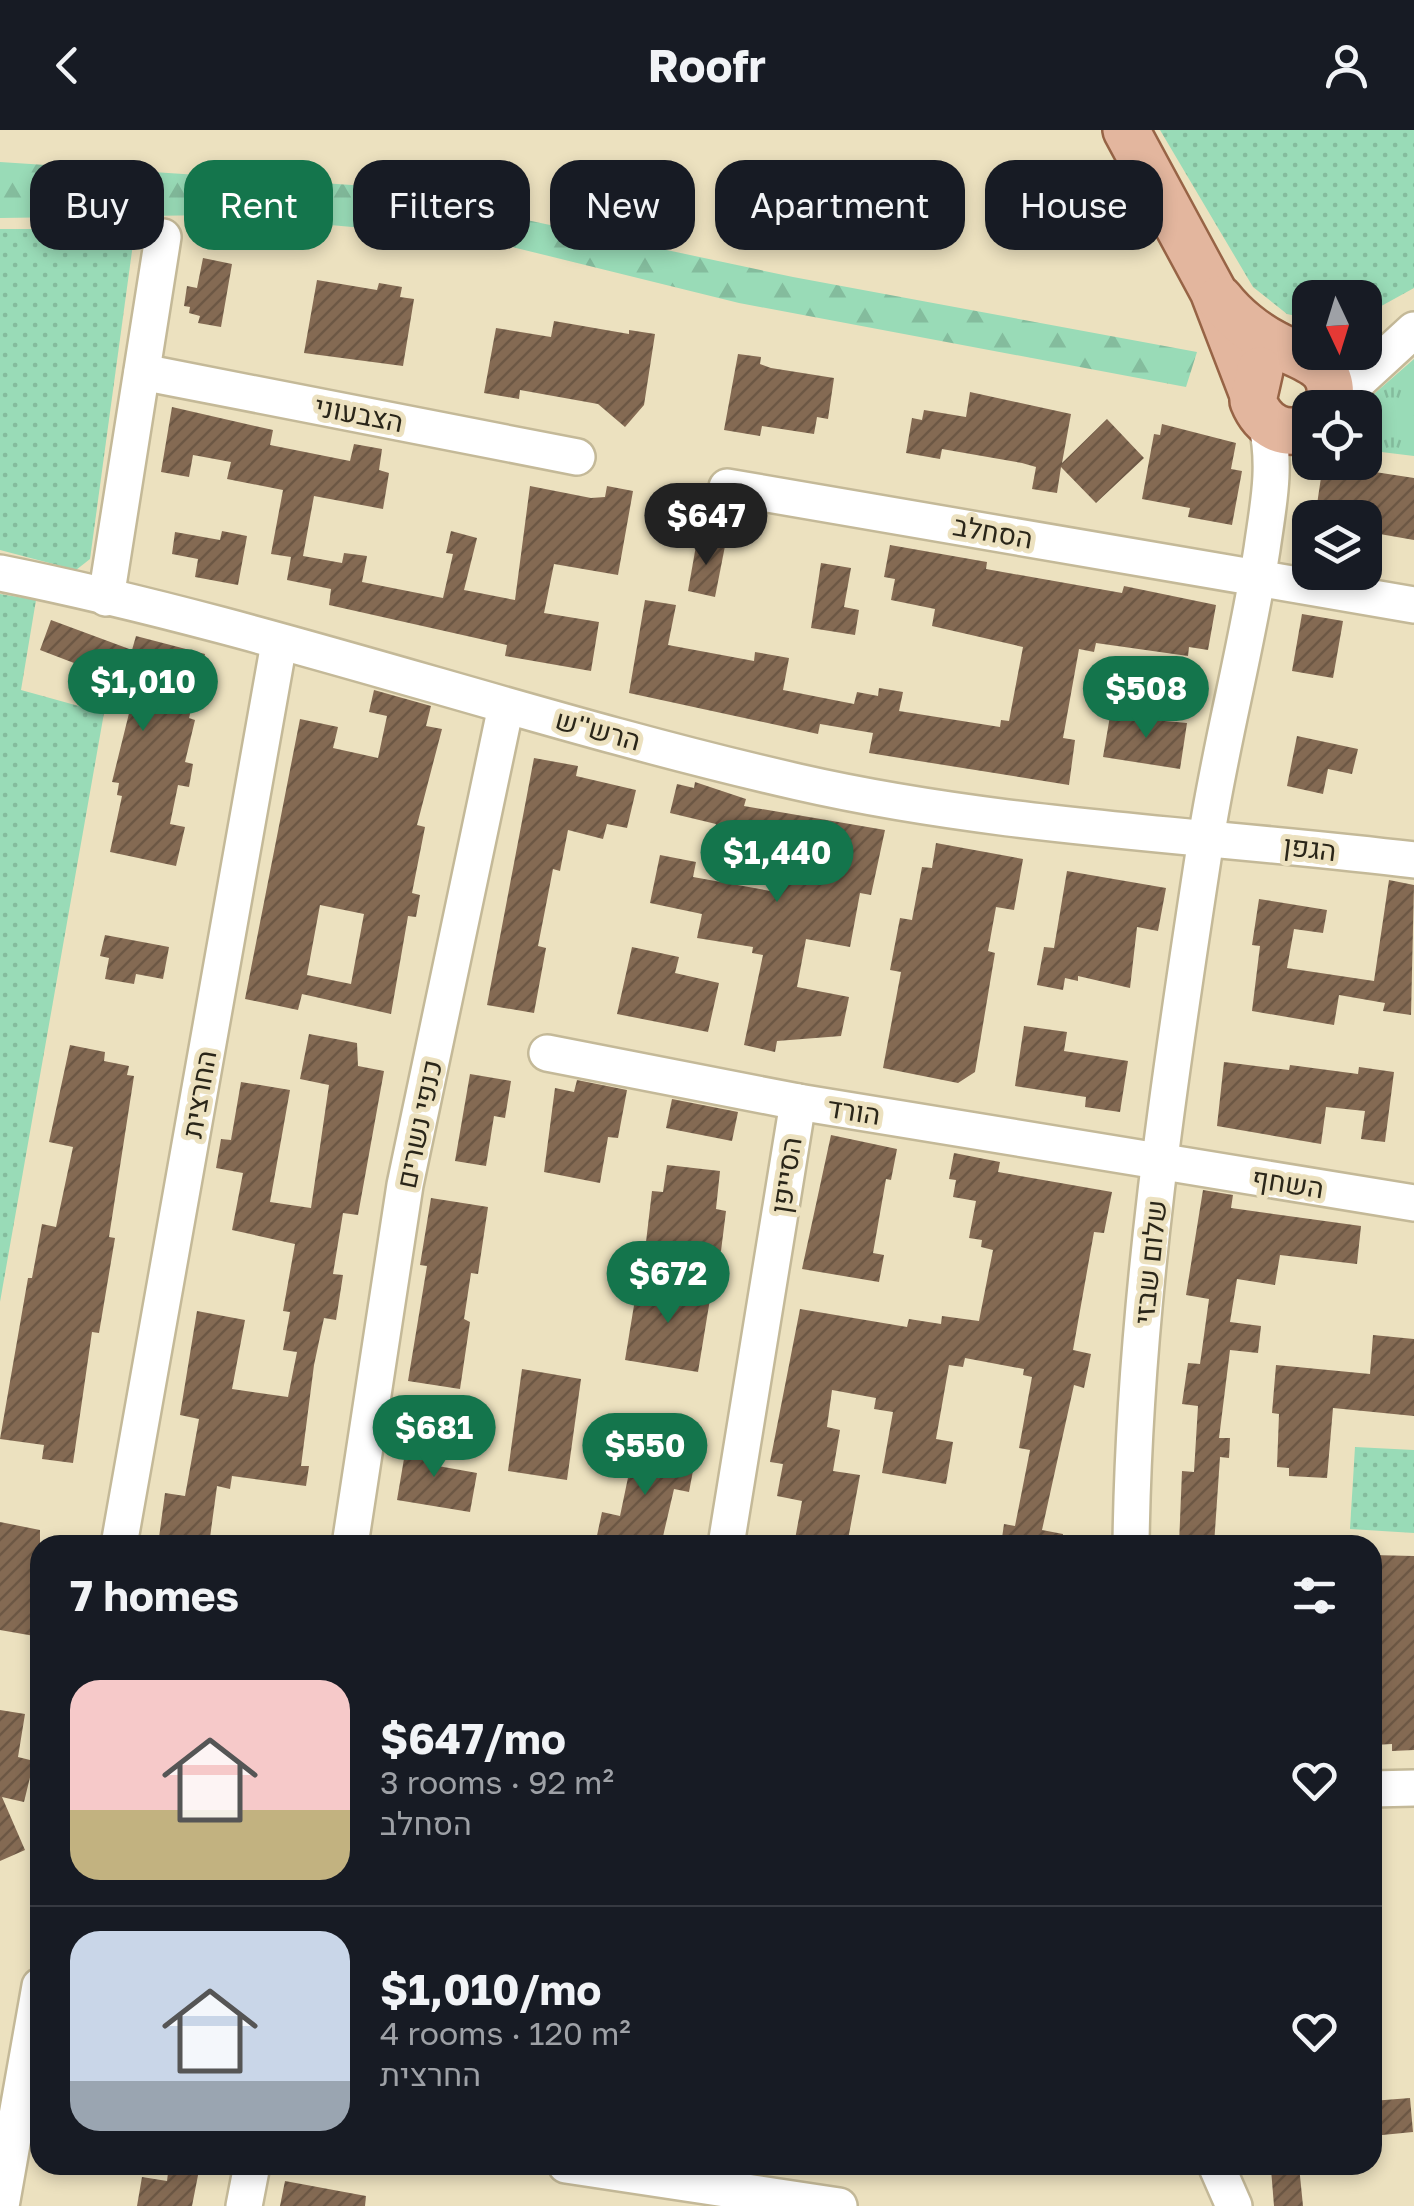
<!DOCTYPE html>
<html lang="en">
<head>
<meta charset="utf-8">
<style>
	body { margin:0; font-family:"Golos Text",Heebo,sans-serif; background:#242831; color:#f1f3f6; height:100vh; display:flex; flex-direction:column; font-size:38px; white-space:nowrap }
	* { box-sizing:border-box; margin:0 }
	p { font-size:32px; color:#9ea1a6 }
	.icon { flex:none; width:55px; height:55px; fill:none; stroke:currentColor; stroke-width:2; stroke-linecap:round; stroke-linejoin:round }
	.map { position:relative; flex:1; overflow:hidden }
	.side { position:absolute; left:30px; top:1405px; width:1352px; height:640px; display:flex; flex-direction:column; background:#171b24; border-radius:30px; box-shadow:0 5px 15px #0003 }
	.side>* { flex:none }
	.hud { position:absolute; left:30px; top:30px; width:1355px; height:90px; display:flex; gap:20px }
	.needle { width:65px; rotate:176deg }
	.tools { position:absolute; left:1292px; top:150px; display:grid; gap:20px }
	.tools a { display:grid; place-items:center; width:90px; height:90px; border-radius:20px; background:#171b24; box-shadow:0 5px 15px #0003; font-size:50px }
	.price { position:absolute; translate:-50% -85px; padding:0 22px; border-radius:35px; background:#14754c; color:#fff; font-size:32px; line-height:65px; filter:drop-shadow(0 2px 5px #0008) }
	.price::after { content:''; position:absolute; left:50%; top:60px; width:30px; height:22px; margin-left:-15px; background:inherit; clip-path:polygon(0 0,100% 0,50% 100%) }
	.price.on { background:#222; color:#fff }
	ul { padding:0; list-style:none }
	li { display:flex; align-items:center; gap:30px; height:250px; padding:0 40px }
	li+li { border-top:2px solid #363941 }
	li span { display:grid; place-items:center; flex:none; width:280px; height:200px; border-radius:30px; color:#555 }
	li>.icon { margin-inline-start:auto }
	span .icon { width:120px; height:120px; fill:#fffc; stroke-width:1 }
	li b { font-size:42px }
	h2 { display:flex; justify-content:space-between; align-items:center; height:120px; padding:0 40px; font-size:42px }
	.chip { padding:0 35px; border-radius:30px; background:#171b24; box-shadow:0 5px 15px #0003; font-size:35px; line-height:90px }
	.chip.on { background:#14754c; color:#fff }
	header { display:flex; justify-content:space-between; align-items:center; height:130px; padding:0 40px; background:#171b24; font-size:45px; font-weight:700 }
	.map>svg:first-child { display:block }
</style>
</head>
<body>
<header><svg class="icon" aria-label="back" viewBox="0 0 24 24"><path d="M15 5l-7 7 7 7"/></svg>Roofr<svg class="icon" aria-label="person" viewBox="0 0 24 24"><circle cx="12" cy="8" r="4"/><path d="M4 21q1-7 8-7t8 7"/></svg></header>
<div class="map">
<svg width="1414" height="2076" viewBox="0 0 1414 2076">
	<defs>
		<pattern id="grass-dots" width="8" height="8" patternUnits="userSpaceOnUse" patternTransform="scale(2.5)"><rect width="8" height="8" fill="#99dbb7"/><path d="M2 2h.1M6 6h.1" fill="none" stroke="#84bc9d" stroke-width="1.8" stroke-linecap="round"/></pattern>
		<pattern id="forest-firs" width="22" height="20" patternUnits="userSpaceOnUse" patternTransform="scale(2.5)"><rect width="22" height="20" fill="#99dbb7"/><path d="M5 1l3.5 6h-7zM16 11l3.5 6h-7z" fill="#84bc9d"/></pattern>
		<pattern id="park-tufts" width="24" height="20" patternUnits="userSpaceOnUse" patternTransform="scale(2.5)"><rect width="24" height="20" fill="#99dbb7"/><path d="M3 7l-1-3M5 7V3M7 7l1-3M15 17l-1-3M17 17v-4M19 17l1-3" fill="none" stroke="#84bc9d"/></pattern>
		<pattern id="building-hatch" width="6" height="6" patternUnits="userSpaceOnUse" patternTransform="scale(2.5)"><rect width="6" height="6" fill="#846a53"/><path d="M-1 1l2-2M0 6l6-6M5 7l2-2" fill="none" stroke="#6c5744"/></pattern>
	</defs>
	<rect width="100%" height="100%" fill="#ece1bf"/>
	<g fill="url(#grass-dots)">
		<path d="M1160,0H1414V158L1365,185V168H1310V189L1287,184L1253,157Z"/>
		<path d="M0,99H135L90,429L76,440L0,420Z"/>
		<path d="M0,464L36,470L21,560L104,583L0,1172Z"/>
		<path d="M1355,1317L1414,1320V1403L1350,1399Z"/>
	</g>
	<path fill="url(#forest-firs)" d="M0,32L367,56L793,147L1197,222L1186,257L739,173L476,108L216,85L0,88Z"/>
	<path fill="url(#park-tufts)" d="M1414,229V326L1365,320V278L1359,277Z"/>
	<g fill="url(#building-hatch)" fill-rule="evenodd">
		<path d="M203,128L232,134L221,197L198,193L200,186L189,183L190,177L184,176L187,156L197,158Z"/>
		<path d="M317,150L377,160L379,153L402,157L400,167L414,169L403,236L304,223Z"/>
		<path d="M554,191L629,204V200L655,204L644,275L625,297L598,274L520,260L519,269L484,263L496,198L551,207Z"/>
		<path d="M738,224L761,227L760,234L771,238L834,248L828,289L817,287L814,304L762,296L760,306L724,300Z"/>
		<path d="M970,262L1071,284L1062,333L1107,289L1144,328L1096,373L1061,337L1057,363L1032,359L1036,337L1022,333L942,319L940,329L906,323L912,288L922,290L924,280L966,287Z"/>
		<path d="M172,277L273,300L270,315L350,331L354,314L382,319L379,340L389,343L383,379L314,366L303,426L342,433L344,423L367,426L362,452L443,468L453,424L446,423L451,401L477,408L464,460L515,470L530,356L591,368L605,367L607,356L633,361L618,445L554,434L544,483L599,492L591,541L505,526L507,515L329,475L331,459L287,450L291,427L271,424L283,360L227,349L231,332L193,325L189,347L161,342Z"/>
		<path d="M1162,294L1236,313L1231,339L1242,341L1232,395L1188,387L1190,378L1142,369L1154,304L1160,305Z"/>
		<path d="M1323,334L1414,348V410L1374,403L1377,388H1315Z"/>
		<path d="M222,401L247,406L238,455L195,447L198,429L172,424L175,402L220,410Z"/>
		<path d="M697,410L725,416L715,467L688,461Z"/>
		<path d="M890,415L987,432L986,439L1122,463L1124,456L1216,475L1208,520L1189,517L1188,526L1096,513L1094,522L1079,519L1063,608L1075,610L1069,655L869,623L873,603L820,594L818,604L629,563L645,470L676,475L668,515L754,531L755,522L789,528L783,560L854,574L857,562L878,566L879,558L903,562L899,581L1000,597L1001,590L1009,591L1023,517L932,496L935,479L891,470L895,449L884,447Z"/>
		<path d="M821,433L851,438L844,477L859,480L855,505L811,498Z"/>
		<path d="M1302,484L1343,491L1333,548L1292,541Z"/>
		<path d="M51,490L132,520L136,506L205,524L189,588L195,590L185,632L193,634L189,657L178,655L170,694L185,697L176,736L110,722L122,666L117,665L119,653L112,652L139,543L104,534L97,554L70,544L74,533L40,520Z"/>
		<path d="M374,560L431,576L426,596L442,599L417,695L425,697L412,763L420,765L416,787L408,786L391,884L302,864L298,880L245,869L300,589L338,597L333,618L378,628L387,586L369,582ZM320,775L364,784L351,854L307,845Z"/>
		<path d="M1110,586L1187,593L1180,639L1103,627Z"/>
		<path d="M1297,606L1358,619L1352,644L1328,639L1323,664L1287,656Z"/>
		<path d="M534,628L578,636L576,646L636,660L627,698L607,694L603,709L568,700L560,741L553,739L538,816L546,818L534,883L487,875Z"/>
		<path d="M695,652L746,669L744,676L885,700L871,765L860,763L850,817L806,809L797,857L849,867L841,906L777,911L775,922L744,915L763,825L752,823L753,817L697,808L702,784L650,773L660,725L696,732L693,747L776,762L784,723L713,705L716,694L670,683L677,654L694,658Z"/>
		<path d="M936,713L1023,729L1014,780L996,777L988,821L995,823L975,942L958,953L883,938L901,842L890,840L900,788L912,790L922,737L932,738Z"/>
		<path d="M1067,741L1166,758L1158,801L1137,797L1130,858L1078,846V851L1065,848L1063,860L1037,855L1044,817L1054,818Z"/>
		<path d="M1389,750L1414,755L1411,885L1383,881L1385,873L1339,865L1334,895L1252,881L1260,816L1252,815L1259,769L1327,780L1323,803L1294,799L1287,838L1374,851Z"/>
		<path d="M105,805L169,817L163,849L136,844L134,854L105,849L109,828L100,826Z"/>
		<path d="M632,817L679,827L675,843L719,853L708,902L617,884Z"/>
		<path d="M1024,896L1067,902L1064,921L1128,931L1120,982L1085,977L1086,967L1015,956Z"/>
		<path d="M309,904L357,913L358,936L384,941L358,1085L343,1083L333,1144L343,1145L336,1190L324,1188L314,1235L301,1336H309L306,1356L232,1346L230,1359L217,1356L209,1415H158L165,1363L185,1366L199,1289L180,1285L197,1181L245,1190L232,1259L288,1267L297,1222L283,1220L290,1182L283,1181L295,1114L232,1100L243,1043L216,1038L221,1009L231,1010L241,952L290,960L270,1072L311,1078L329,955L300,949Z"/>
		<path d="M70,915L105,922L104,931L129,936L127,945L134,946L109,1107L115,1108L99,1203L92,1202L73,1333L42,1329L44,1315L0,1309L28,1148H32L42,1094L56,1097L73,1017L49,1012Z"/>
		<path d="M1224,932L1289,940L1290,935L1358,944L1359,937L1394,942L1385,1012L1361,1009L1365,981L1326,977L1321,1014L1217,996Z"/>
		<path d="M470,944L511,951L505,988L494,986L486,1036L455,1031Z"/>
		<path d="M577,950L627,960L618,1008L608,1007L600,1053L544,1042L555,958L574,962Z"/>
		<path d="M672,969L738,982L732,1011L666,998Z"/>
		<path d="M831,1005L897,1019L891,1050L886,1049L873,1123L884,1125L879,1152L802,1139Z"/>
		<path d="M954,1023L1000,1032L998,1042L1112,1062L1104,1103L1094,1102L1073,1220L1091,1224L1084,1258L1074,1255L1042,1400L1063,1404L1062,1415H1001L1004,1394L1015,1396L1030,1320L1019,1318L1032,1247L1023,1245L1024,1239L965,1228L963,1237L949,1235L936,1309L953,1312L946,1354L882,1343L893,1282L874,1279L876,1268L832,1260L827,1297L840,1300L833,1341L860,1345L847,1415H794L802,1371L777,1366L783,1334L770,1332L800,1179L907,1197L909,1189L941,1194L942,1186L979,1191L993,1120L981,1117L982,1110L969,1108L976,1071L953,1067L956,1050L949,1049Z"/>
		<path d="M667,1035L720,1041L716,1079L726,1081L721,1121L646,1112L652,1061L663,1062Z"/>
		<path d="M1203,1060L1233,1065L1231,1078L1361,1096L1357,1134L1280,1125L1275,1155L1237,1149L1230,1192L1261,1196L1258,1223L1230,1220L1219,1308H1230L1229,1328L1220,1327L1214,1415H1179L1182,1341L1194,1342L1198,1276L1182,1274L1188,1233L1200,1234L1209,1169L1186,1165Z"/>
		<path d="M431,1068L488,1077L478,1144L471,1143L464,1189L470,1192L460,1259L408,1251L427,1136L420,1135Z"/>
		<path d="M638,1151L711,1163L698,1242L625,1230Z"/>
		<path d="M1373,1205L1414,1209V1286L1333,1278L1327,1348L1289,1346V1338L1277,1337L1279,1284L1272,1283L1276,1235L1370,1244Z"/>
		<path d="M522,1239L581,1249L567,1350L508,1341Z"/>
		<path d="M407,1311L441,1317L438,1336L477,1343L470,1382L397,1370Z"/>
		<path d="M618,1316L695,1330L689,1362L674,1359L661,1415H595L602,1382L620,1386L630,1338L614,1335Z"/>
		<path d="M0,1392L40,1400V1507L0,1500Z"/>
		<path d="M1372,1425L1414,1426V1620L1392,1621V1614L1373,1615Z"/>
		<path d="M0,1580L25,1584L18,1627L34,1631L24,1672L2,1667L25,1720L0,1731Z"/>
		<path d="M1410,1968L1413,2002L1372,2006V1971Z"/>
		<path d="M169,2035H200L192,2076H137L142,2047L167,2051Z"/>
		<path d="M1299,2036L1303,2076H1274L1271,2039Z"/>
		<path d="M285,2051L366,2066L365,2076H280Z"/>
	</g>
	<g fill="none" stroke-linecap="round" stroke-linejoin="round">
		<defs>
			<g id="minor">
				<path d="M142,242L577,327"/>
				<path d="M1329,278L1414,200"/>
				<path d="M727,357L1414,475"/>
				<path d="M0,443C270,497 530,591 798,652C1000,698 1209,705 1414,730"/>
				<path d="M106,468L163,107"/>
				<path d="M547,923L798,972L1414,1073"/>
				<path d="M119,1415L279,513"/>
				<path d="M350,1415L405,1055L506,576"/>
				<path d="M726,1415L798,972"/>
				<path d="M1131,1415C1134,1179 1170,942 1206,709C1221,612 1247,517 1262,419C1268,376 1277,336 1266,292"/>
				<path d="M1372,1659L1414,1658"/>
				<path d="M566,2035L839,2076"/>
				<path d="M1216,2035L1234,2076"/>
				<path d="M1,2076L40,1856"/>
				<path d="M244,2076L252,2035"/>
			</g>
			<g id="major">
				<path d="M1126,0L1213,161L1253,265"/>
				<path d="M1220,169C1234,187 1255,204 1275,214C1305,230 1340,234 1328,278"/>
				<path d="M1260,240L1253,271C1263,296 1284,308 1310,297"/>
			</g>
		</defs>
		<use href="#minor" stroke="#c4b998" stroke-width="40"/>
		<use href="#major" stroke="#976446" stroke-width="50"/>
		<use href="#minor" stroke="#fff" stroke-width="35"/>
		<use href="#major" stroke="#e3b69e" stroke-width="45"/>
	</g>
	<g text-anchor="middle" stroke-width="10" stroke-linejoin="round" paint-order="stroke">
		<g font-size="28" fill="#2a2619" stroke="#ece1bf">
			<text transform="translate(359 284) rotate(11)" y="10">הצבעוני</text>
			<text transform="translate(993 402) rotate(10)" y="10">הסחלב</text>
			<text transform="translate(598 600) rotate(15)" y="10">הרש''ש</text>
			<text transform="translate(1310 718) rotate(7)" y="10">הגפן</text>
			<text transform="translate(199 964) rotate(-80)" y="10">החרצית</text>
			<text transform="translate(854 981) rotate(9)" y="10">הורד</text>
			<text transform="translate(419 994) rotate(-78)" y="10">כנפי נשרים</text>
			<text transform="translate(786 1045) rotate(-81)" y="10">הסייפן</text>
			<text transform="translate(1288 1053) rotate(9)" y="10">השחף</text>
			<text transform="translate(1150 1132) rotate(-84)" y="10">שלום שבזי</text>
		</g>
	</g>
</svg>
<div class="tools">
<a><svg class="needle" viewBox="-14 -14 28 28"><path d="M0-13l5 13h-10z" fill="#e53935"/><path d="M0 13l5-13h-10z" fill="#9ea1a6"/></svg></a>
<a><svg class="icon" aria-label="locate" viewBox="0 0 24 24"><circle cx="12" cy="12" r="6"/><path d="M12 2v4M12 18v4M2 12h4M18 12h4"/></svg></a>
<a><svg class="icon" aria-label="layers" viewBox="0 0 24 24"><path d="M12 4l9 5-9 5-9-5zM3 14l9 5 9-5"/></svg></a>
</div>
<b class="price on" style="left:706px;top:438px">$647</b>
<b class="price" style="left:143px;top:604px">$1,010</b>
<b class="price" style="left:1146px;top:611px">$508</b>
<b class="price" style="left:777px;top:775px">$1,440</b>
<b class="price" style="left:668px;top:1196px">$672</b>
<b class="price" style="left:434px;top:1350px">$681</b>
<b class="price" style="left:645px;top:1368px">$550</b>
<div class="hud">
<a class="chip">Buy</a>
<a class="chip on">Rent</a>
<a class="chip">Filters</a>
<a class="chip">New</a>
<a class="chip">Apartment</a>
<a class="chip">House</a>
</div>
<section class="side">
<h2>7 homes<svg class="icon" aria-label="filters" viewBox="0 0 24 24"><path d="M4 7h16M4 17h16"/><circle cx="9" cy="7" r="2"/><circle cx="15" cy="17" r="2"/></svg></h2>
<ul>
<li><span style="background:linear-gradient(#f6c9c9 65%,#c2b280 0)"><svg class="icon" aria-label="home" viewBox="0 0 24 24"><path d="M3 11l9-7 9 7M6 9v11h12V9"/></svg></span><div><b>$647/mo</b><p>3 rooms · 92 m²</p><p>הסחלב</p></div><svg class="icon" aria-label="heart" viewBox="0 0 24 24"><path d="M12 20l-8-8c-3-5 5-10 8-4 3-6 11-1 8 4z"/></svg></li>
<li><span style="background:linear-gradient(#c9d6e8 75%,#9aa5b1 0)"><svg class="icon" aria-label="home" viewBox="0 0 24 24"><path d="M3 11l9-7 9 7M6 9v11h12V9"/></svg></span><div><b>$1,010/mo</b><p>4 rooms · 120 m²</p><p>החרצית</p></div><svg class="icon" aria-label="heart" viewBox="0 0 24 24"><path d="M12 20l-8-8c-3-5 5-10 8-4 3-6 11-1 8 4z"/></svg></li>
</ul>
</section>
</div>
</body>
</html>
